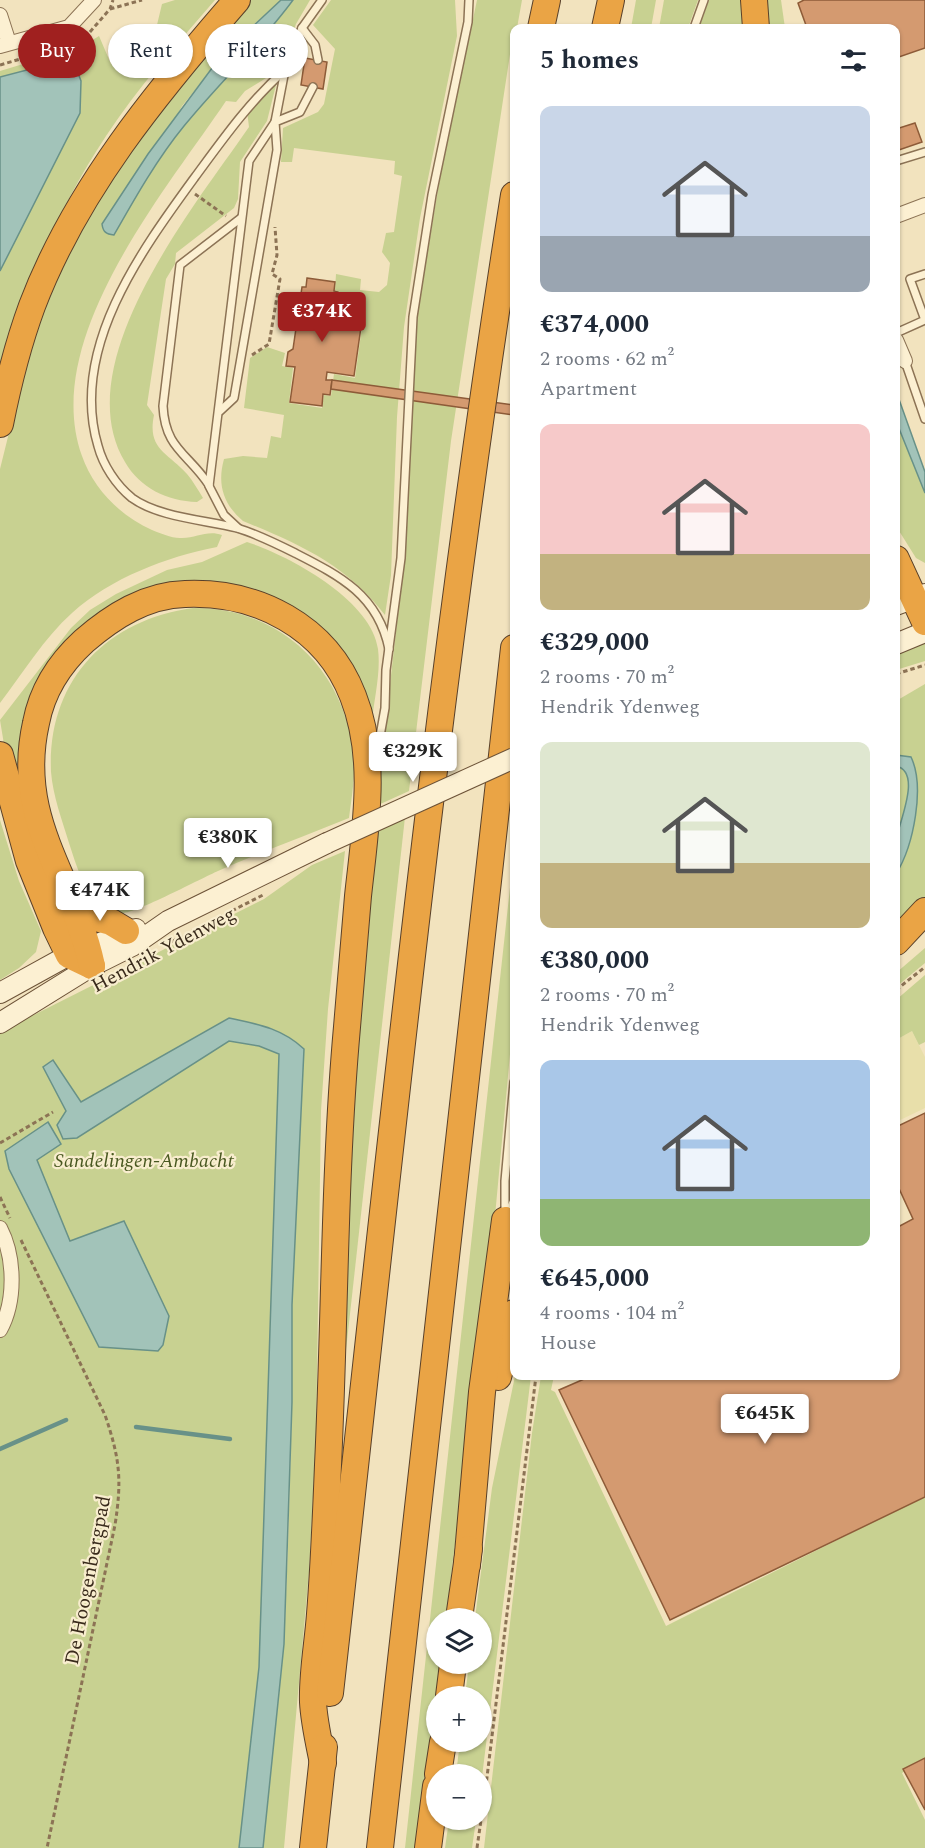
<!DOCTYPE html>
<html lang="en">
<head>
<meta charset="utf-8">
<style>
	body { margin:0; font-family:Spectral,serif; background:#f2f2f3; color:#1f2937; height:100vh; display:flex; flex-direction:column; font-size:22px; white-space:nowrap }
	* { box-sizing:border-box; margin:0 }
	p { font-size:20px; color:#747a83 }
	.icon { flex:none; width:33px; height:33px; fill:none; stroke:currentColor; stroke-width:2; stroke-linecap:round; stroke-linejoin:round }
	.map { position:relative; flex:1; overflow:hidden }
	.side { position:absolute; left:510px; top:24px; width:390px; height:1356px; display:flex; flex-direction:column; background:#fff; border-radius:12px; box-shadow:0 2px 4px #0004 }
	.side>* { flex:none }
	.guide { position:absolute; left:18px; top:24px; width:402px; height:54px; display:flex; gap:12px }
	.tools { position:absolute; left:426px; top:1608px; display:grid; gap:12px }
	.tools a { display:grid; place-items:center; width:66px; height:66px; border-radius:50%; background:#fff; box-shadow:0 2px 4px #0004; font-size:30px }
	.price { position:absolute; translate:-50% -51px; padding:0 14px; border-radius:6px; background:#fff; color:#222; font-size:20px; line-height:39px; filter:drop-shadow(0 2px 3px #0008) }
	.price::after { content:''; position:absolute; left:50%; top:36px; width:18px; height:14px; margin-left:-9px; background:inherit; clip-path:polygon(0 0,100% 0,50% 100%) }
	.price.current { background:#a0201f; color:#fff }
	ul { padding:0; list-style:none }
	li { display:grid; align-content:center; gap:12px; height:318px; padding:0 30px }
	li span { display:grid; place-items:center; height:186px; border-radius:12px; color:#555 }
	li>.icon { margin-inline-start:auto }
	span .icon { width:108px; height:108px; fill:#fffc; stroke-width:1 }
	li b { font-size:26px }
	h2 { display:flex; justify-content:space-between; align-items:center; height:72px; padding:0 30px; font-size:26px }
	.chip { padding:0 21px; border-radius:27px; background:#fff; box-shadow:0 2px 4px #0004; font-size:21px; line-height:54px }
	.chip.current { background:#a0201f; color:#fff }
	.map>svg:first-child { display:block }
</style>
</head>
<body>
<div class="map">
<svg width="925" height="1848" viewBox="0 0 925 1848">
	<rect width="100%" height="100%" fill="#f2e3be"/>
	<path fill="#e8dfaa" d="M912,1031L925,1057V1108L896,1122V1040Z"/>
	<g fill="#c8d191">
		<path d="M175,0H215C177,44 138,87 106,136C59,207 23,290 0,372V271L34,201L65,60L0,77V71L83,46L99,36L111,64L135,65L156,29L162,4Z"/>
		<path d="M243,0H281L234,42L182,106L114,235C135,198 157,159 184,126C219,83 260,45 293,0H310L296,24L279,70L245,91L236,102L226,101C164,193 40,339 82,456C93,488 120,516 152,530C160,533 173,539 182,538C197,538 207,530 222,535L217,547C166,557 111,578 72,613C44,638 23,673 0,703V469L36,324L83,217Z"/>
		<path d="M331,0H455L457,36L420,218L404,327L397,417L391,575L385,615C345,564 301,545 243,521C223,504 217,484 224,459L243,456L267,458L271,436L281,438L284,415L244,408L250,358L267,347L285,353L282,366L293,368L289,403L322,408L324,395L331,396L334,374L355,378L364,312L338,308L340,292L335,290L336,274L361,279L360,290L379,292L387,285L390,263L382,252L386,233L394,232L402,176L394,174L395,161L294,148L292,162H281L283,128L318,112L324,104L335,49L313,25Z"/>
		<path d="M477,0H522L517,28H514L451,441L409,791L376,806L404,562L412,375L418,309L440,178Z"/>
		<path d="M636,0H656L651,28H631Z"/>
		<path d="M664,0H698L688,28H659Z"/>
		<path d="M709,0H749L751,28H699Z"/>
		<path d="M766,0H781L785,28H768Z"/>
		<path d="M277,81L267,121L240,162L238,199L234,208L176,253L175,264L166,279L147,405L154,415C147,449 167,452 187,474C193,481 198,490 203,498L197,502C167,501 140,488 125,462C66,363 194,207 249,127L247,111Z"/>
		<path d="M896,421L925,493V563L916,558L896,526Z"/>
		<path d="M247,542C288,555 372,600 378,649C381,673 374,699 372,722L325,639L195,588L72,647L25,783L11,787L0,720L71,628L90,610L116,594L167,570L202,562Z"/>
		<path d="M193,608C277,607 342,666 353,750C356,772 352,796 349,818C305,836 261,852 218,871C202,878 134,914 122,913C89,912 78,870 69,843C62,820 53,796 51,772C47,682 105,620 193,608Z"/>
		<path d="M925,642V661L896,670V649Z"/>
		<path d="M925,684V908L896,937V701Z"/>
		<path d="M405,817L345,1359L350,1142L373,831Z"/>
		<path d="M0,820L19,881L41,931L36,952L19,968L0,980Z"/>
		<path d="M345,851L328,1009L321,1111L316,1441L309,1572L284,1848H263L284,1644L288,1547L292,1402V1058L285,1362L246,1848H0V1032L264,899L312,865Z"/>
		<path d="M514,851V1011L495,1216L446,1618H436V1664H440L417,1848H405Z"/>
		<path d="M925,948V963L896,987V973Z"/>
		<path d="M925,975V1042L919,1045L912,1031L896,1040V1000Z"/>
		<path d="M515,1376H531L482,1777V1774H456L460,1742H482V1696H465L469,1664H482V1618H475L492,1488Z"/>
		<path d="M541,1376H554L551,1390L555,1392L666,1626L925,1496V1760L902,1773L925,1820V1848H484L532,1433Z"/>
		<path d="M449,1820H476L472,1848H445Z"/>
	</g>
	<g fill="#a2c3b9" stroke="#689188" stroke-width="1.5">
		<path d="M281,0H293C260,45 219,83 184,126C157,159 135,198 114,235C106,234 103,232 102,224L148,154L221,56Z"/>
		<path d="M65,60L76,68L81,81L80,113L0,271V77Z"/>
		<path d="M896,391L925,472V493L896,421Z"/>
		<path d="M896,755L911,757C925,786 914,845 896,874C895,864 894,852 896,841C898,824 923,772 896,766Z"/>
		<path d="M229,1018C257,1024 282,1028 304,1049L292,1305V1402L284,1644L263,1848H239L259,1667L279,1054L259,1046L229,1041L77,1138L63,1139L57,1125L66,1111L43,1067L53,1060L81,1102Z"/>
		<path d="M48,1122L61,1144L37,1160L70,1241L124,1221L169,1316L163,1345L158,1351L99,1347L9,1169L5,1151Z"/>
	</g>
	<g fill="none" stroke-linecap="round" stroke-linejoin="round">
		<g stroke="#689188" stroke-width="4.5">
			<path d="M136,1427L230,1439"/>
			<path d="M0,1449L66,1420"/>
		</g>
	</g>
	<g fill="#d49a70" stroke="#8d5b38" stroke-width="1.5">
		<path d="M925,0V48L896,58V28H807L798,3L804,0Z"/>
		<path d="M305,58L327,62L323,89L301,85Z"/>
		<path d="M915,123L922,142L896,151V129Z"/>
		<path d="M307,278L335,282L334,291L338,292L336,309L363,313L354,376L327,372L326,380H332L330,395L323,394L322,406L290,402L295,367L286,366L288,352L293,349L302,287H306Z"/>
		<path d="M332,380L514,405V415L331,389Z"/>
		<path d="M925,1113V1497L670,1620L559,1390L591,1376H896V1228L913,1219L896,1182V1127Z"/>
		<path d="M925,1758V1810L903,1769Z"/>
	</g>
	<g fill="none" stroke-linecap="round" stroke-linejoin="round">
		<defs>
			<g id="lane">
				<path d="M302,28L315,45L318,60"/>
				<path d="M694,28L704,0"/>
				<path d="M285,70C249,102 223,139 195,177C141,251 69,349 98,446C103,465 116,485 132,498C158,517 205,520 237,528C257,534 277,544 295,553C340,576 378,595 389,649"/>
				<path d="M896,161L925,152"/>
				<path d="M896,333L925,320L910,279L925,274"/>
				<path d="M905,361L925,419"/>
				<path d="M220,411L234,398L277,150L275,122L300,112L313,87"/>
				<path d="M209,485C188,453 165,449 163,406L180,265L241,218"/>
				<path d="M238,528L224,515L209,486L249,161L275,122L285,70L302,28L322,0"/>
				<path d="M377,753L385,708L386,670L401,558L413,317L432,195L468,22L469,0"/>
				<path d="M505,1215V1181L514,1082"/>
				<path d="M507,1215L514,1200"/>
			</g>
			<g id="street">
				<path d="M0,15L9,43"/>
				<path d="M0,46L69,27L94,0"/>
				<path d="M896,216L925,205"/>
				<path d="M896,340L905,361"/>
				<path d="M0,1228C15,1257 16,1301 0,1330"/>
			</g>
			<g id="secondary">
				<path d="M896,605L925,594"/>
				<path d="M896,644L925,632"/>
				<path d="M0,993L69,955L136,929"/>
				<path d="M0,1023L92,966L132,946L168,921L327,843"/>
			</g>
			<g id="highway">
				<path d="M754,0L756,28"/>
				<path d="M541,28L547,0"/>
				<path d="M605,28L611,0"/>
				<path d="M0,424C8,384 18,344 32,306C76,190 157,92 237,0"/>
				<path d="M896,559L925,622"/>
				<path d="M0,755L29,861L56,928L69,955L92,966"/>
				<path d="M76,913L111,922L126,931"/>
				<path d="M896,942L925,911"/>
				<path d="M92,966C73,876 14,822 36,723C42,691 60,663 84,641C113,616 146,595 185,594C257,591 326,626 353,696C378,759 365,830 358,896C354,939 351,983 347,1027C334,1172 335,1319 328,1465C326,1515 324,1565 320,1614C318,1643 312,1673 313,1702C314,1722 319,1743 323,1763"/>
				<path d="M498,1377L514,1313"/>
				<path d="M467,1565L482,1392L505,1220"/>
				<path d="M459,1618L469,1549"/>
				<path d="M330,1693C386,1193 435,692 514,195"/>
				<path d="M449,1696L453,1664"/>
				<path d="M438,1774L443,1742"/>
				<path d="M313,1848L324,1747"/>
				<path d="M380,1848L514,648"/>
				<path d="M428,1848L436,1786"/>
			</g>
		</defs>
		<use href="#lane" stroke="#8c7355" stroke-width="10"/>
		<use href="#street" stroke="#8c7355" stroke-width="16"/>
		<use href="#secondary" stroke="#6d5338" stroke-width="22"/>
		<use href="#highway" stroke="#59402a" stroke-width="28"/>
		<g stroke="#8c7355" stroke-width="3" stroke-dasharray="4.5 3" stroke-linecap="butt">
			<path d="M110,9L142,0"/>
			<path d="M0,65L82,41L110,9L113,0"/>
			<path d="M195,194L226,216"/>
			<path d="M252,355L269,344L280,279L272,274L277,255L275,227"/>
			<path d="M896,674L925,665"/>
			<path d="M165,945L263,895"/>
			<path d="M896,990L925,967"/>
			<path d="M0,1143L53,1112"/>
			<path d="M0,1197L10,1218"/>
			<path d="M21,1240L105,1415C120,1459 122,1480 115,1525L47,1848"/>
			<path d="M482,1818L536,1376"/>
			<path d="M477,1848L481,1820"/>
		</g>
		<use href="#lane" stroke="#fcf0d2" stroke-width="7"/>
		<use href="#street" stroke="#fcf0d2" stroke-width="14"/>
		<use href="#secondary" stroke="#fcf0d2" stroke-width="20"/>
		<use href="#highway" stroke="#eaa445" stroke-width="26"/>
		<defs>
			<path id="secondary-bridge" d="M327,843L514,758"/>
		</defs>
		<use href="#secondary-bridge" stroke="#6d5338" stroke-width="22" stroke-linecap="butt"/>
		<use href="#secondary-bridge" stroke="#fcf0d2" stroke-width="20"/>
	</g>
	<g text-anchor="middle" stroke-width="4.5" stroke-linejoin="round" paint-order="stroke">
		<g font-size="20" fill="#392a1b" stroke="#f8edce">
			<text transform="translate(163 949) rotate(-28)" y="7">Hendrik Ydenweg</text>
			<text transform="translate(87 1580) rotate(-79)" y="7">De Hoogenbergpad</text>
		</g>
		<g font-size="20" font-style="italic" fill="#495820" stroke="#f8edce">
			<text x="144" y="1167">Sandelingen-Ambacht</text>
		</g>
	</g>
</svg>
<div class="tools">
<a><svg class="icon" aria-label="layers" viewBox="0 0 24 24"><path d="M12 4l9 5-9 5-9-5zM3 14l9 5 9-5"/></svg></a>
<a>+</a>
<a>−</a>
</div>
<b class="price current" style="left:322px;top:343px">€374K</b>
<b class="price" style="left:413px;top:783px">€329K</b>
<b class="price" style="left:228px;top:869px">€380K</b>
<b class="price" style="left:100px;top:922px">€474K</b>
<b class="price" style="left:765px;top:1445px">€645K</b>
<div class="guide">
<a class="chip current">Buy</a>
<a class="chip">Rent</a>
<a class="chip">Filters</a>
</div>
<section class="side">
<h2>5 homes<svg class="icon" aria-label="filters" viewBox="0 0 24 24"><path d="M4 7h16M4 17h16"/><circle cx="9" cy="7" r="2"/><circle cx="15" cy="17" r="2"/></svg></h2>
<ul>
<li><span style="background:linear-gradient(#c9d6e8 70%,#9aa5b1 0)"><svg class="icon" aria-label="home" viewBox="0 0 24 24"><path d="M3 11l9-7 9 7M6 9v11h12V9"/></svg></span><div><b>€374,000</b><p>2 rooms · 62 m²</p><p>Apartment</p></div></li>
<li><span style="background:linear-gradient(#f6c9c9 70%,#c2b280 0)"><svg class="icon" aria-label="home" viewBox="0 0 24 24"><path d="M3 11l9-7 9 7M6 9v11h12V9"/></svg></span><div><b>€329,000</b><p>2 rooms · 70 m²</p><p>Hendrik Ydenweg</p></div></li>
<li><span style="background:linear-gradient(#dfe7d0 65%,#c2b280 0)"><svg class="icon" aria-label="home" viewBox="0 0 24 24"><path d="M3 11l9-7 9 7M6 9v11h12V9"/></svg></span><div><b>€380,000</b><p>2 rooms · 70 m²</p><p>Hendrik Ydenweg</p></div></li>
<li><span style="background:linear-gradient(#a9c7e8 75%,#8fb573 0)"><svg class="icon" aria-label="home" viewBox="0 0 24 24"><path d="M3 11l9-7 9 7M6 9v11h12V9"/></svg></span><div><b>€645,000</b><p>4 rooms · 104 m²</p><p>House</p></div></li>
</ul>
</section>
</div>
</body>
</html>
